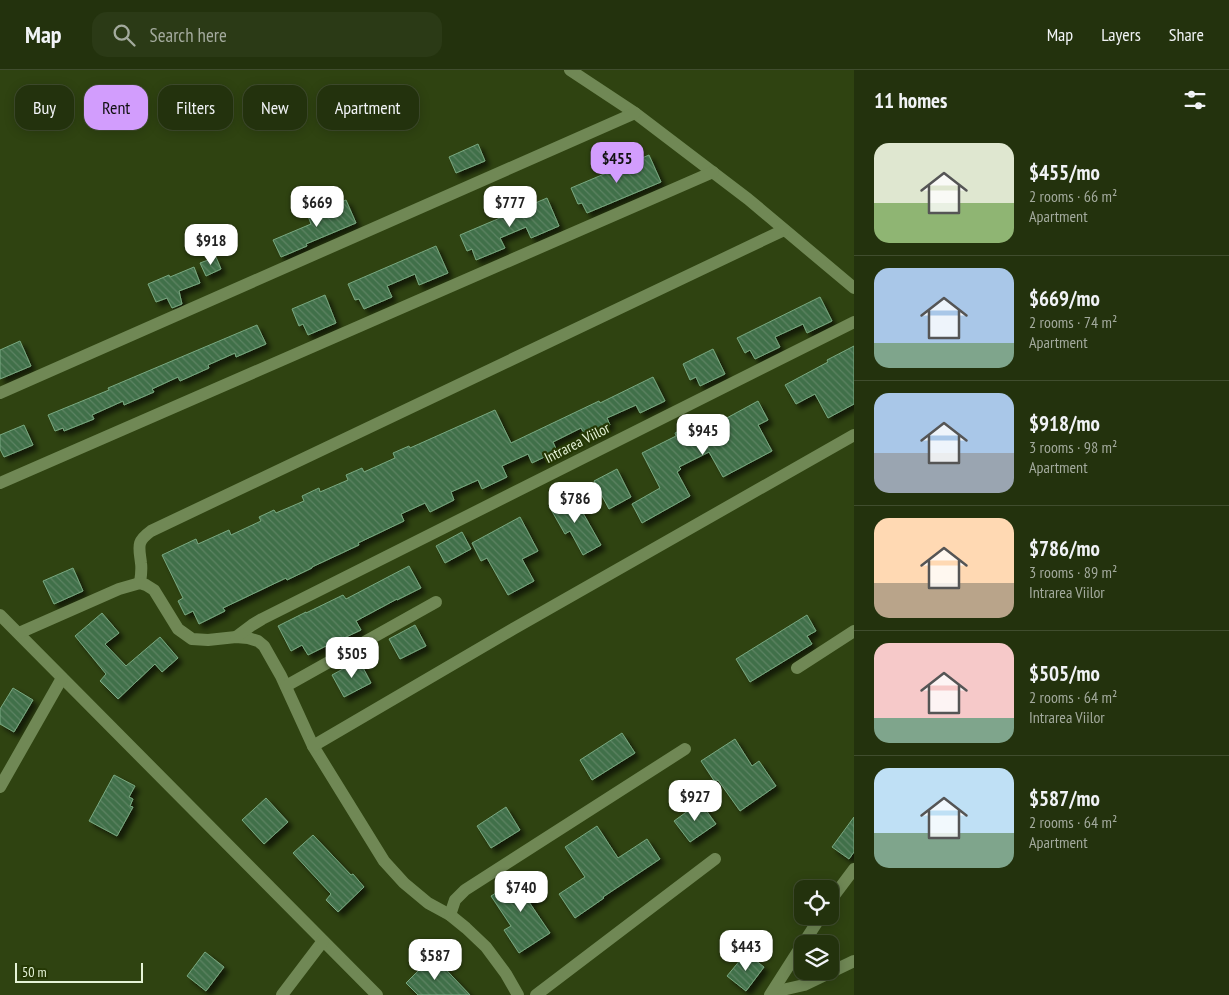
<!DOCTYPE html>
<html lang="en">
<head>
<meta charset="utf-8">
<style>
	body { margin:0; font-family:"PT Sans Narrow",sans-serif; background:#2b3a16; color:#f1f3f6; height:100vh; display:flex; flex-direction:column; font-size:19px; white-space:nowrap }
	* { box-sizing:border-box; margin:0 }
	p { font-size:16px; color:#a3aa9d }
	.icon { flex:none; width:28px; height:28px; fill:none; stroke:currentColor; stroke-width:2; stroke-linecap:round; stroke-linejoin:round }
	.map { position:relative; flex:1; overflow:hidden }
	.details { display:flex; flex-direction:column; background:#23320d; width:375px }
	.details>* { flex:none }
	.top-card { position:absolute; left:15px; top:15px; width:475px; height:45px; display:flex; gap:10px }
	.controls { position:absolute; left:794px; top:810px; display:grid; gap:10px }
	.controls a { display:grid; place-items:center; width:45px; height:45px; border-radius:10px; background:#23320d; box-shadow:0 2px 12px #0003,0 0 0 1px #404d2e; font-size:25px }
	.scale { position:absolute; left:15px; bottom:12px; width:128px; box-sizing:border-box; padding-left:5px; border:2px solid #e5f3d7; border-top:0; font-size:14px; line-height:18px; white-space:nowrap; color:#e5f3d7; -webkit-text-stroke:4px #253805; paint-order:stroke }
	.price { position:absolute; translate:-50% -42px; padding:0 11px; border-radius:10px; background:#fff; color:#222; font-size:16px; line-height:32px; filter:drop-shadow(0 1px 2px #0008) }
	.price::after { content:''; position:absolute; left:50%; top:30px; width:15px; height:11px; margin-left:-8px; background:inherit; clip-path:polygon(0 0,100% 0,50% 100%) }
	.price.selected { background:#d29dfd; color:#111 }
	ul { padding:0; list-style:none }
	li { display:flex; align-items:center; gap:15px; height:125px; padding:0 20px }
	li+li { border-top:1px solid #404d2e }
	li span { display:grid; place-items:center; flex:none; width:140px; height:100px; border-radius:15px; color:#555 }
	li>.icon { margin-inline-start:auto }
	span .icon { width:60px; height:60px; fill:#fffc; stroke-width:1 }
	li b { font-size:21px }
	h2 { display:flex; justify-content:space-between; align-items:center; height:60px; padding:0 20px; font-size:21px }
	.chip { padding:0 18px; border-radius:15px; background:#23320d; box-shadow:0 2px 12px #0003,0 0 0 1px #404d2e; font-size:18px; line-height:45px }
	.chip.selected { background:#d29dfd; color:#111 }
	header { display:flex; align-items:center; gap:30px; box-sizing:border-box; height:70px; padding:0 25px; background:#23320d; border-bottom:1px solid #404d2e }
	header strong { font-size:24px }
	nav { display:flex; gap:28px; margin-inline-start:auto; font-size:18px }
	.search { width:350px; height:45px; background:#2b3a16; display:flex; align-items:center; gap:12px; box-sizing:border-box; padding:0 18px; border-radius:15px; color:#a3aa9d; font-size:19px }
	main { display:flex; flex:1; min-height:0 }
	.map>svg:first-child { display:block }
</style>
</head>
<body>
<header>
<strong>Map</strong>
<div class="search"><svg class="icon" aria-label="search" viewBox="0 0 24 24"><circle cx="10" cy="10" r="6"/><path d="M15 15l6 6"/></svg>Search here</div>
<nav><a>Map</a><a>Layers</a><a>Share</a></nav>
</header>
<main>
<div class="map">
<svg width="854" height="925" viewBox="0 0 854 925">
	<defs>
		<pattern id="building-back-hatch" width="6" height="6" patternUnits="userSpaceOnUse" patternTransform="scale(1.25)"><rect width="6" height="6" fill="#416f49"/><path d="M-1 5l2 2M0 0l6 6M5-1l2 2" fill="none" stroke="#5c8462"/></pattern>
		<filter id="shadow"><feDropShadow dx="4.5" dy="4.5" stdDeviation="2.5" flood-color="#0009"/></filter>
	</defs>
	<rect width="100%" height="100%" fill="#2f4311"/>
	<g fill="url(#building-back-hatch)" stroke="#79a981" filter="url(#shadow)">
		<path d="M478,74L485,91L456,103L449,87Z"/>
		<path d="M649,85L661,112L587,143L582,133L578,134L571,118Z"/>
		<path d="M547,128L559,156L531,168L526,157L500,168L505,178L476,190L472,179L467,181L460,165Z"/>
		<path d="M346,130L356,153L306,174L307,176L281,187L273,170L311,154L308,146Z"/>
		<path d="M436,176L448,203L419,215L415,204L387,216L392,227L364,239L359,229L355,230L348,214Z"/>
		<path d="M216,187L221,199L206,206L200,193Z"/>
		<path d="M194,197L200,213L179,221L182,234L172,238L167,228L156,232L148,214L169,205L170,207Z"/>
		<path d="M325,225L336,253L308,265L303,254L299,256L292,239Z"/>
		<path d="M820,227L832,251L807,263L803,254L775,267L780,277L755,289L750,280L745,283L737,268Z"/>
		<path d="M257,255L266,274L236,287L235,283L208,295L209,298L180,311L178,307L152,319L154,322L124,335L123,331L92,345L94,349L64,361L63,358L55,361L48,345L109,320L108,318Z"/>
		<path d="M20,271L31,296L0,309V280Z"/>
		<path d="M854,276V334L828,348L815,324L796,334L785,315L828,292L827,290Z"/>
		<path d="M713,279L725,304L700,316L696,307L690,310L683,294Z"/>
		<path d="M653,307L665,331L640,343L636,335L607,348L610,355L586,367L581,358L553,372L557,381L532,393L528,384L502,396L507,407L482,419L478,410L451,422L454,430L430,442L425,433L401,444L404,451L358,473L359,475L312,497V498L287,510L286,508L223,538L225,541L199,554L193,541L185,545L178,531L183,528L162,485L196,469L198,474L229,460L231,465L261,451L259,447L274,440L276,443L304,431L302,426L319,418L320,422L348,410L346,405L362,398L364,402L395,388L393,383L409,376L410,378L495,340L511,373L599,331L600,333Z"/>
		<path d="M758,331L768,350L758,355L772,381L723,407L709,382L679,397L681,399L677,402L690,426L642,453L632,434L660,418L642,383L676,366L675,363L696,352L701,362Z"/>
		<path d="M24,355L33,375L4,387L0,379V365Z"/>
		<path d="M617,399L631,427L609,439L594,411Z"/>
		<path d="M574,427L601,475L583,485L570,461L565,464L549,436L560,430L562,433Z"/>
		<path d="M520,447L538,481L522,489L534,511L508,525L487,488L481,491L472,473Z"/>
		<path d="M462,462L471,479L445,493L436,476Z"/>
		<path d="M409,496L421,518L397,530V529L356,551L361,560L344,568V567L308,585L302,575L291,581L278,556L306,542V543L343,525L346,529Z"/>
		<path d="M73,498L83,521L54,534L43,511Z"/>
		<path d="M102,543L119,563L105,574L126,596L160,567L178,588L162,602L155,594L118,629L100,611L106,604L75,566Z"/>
		<path d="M807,545L816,561L807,566L812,574L750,612L736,589Z"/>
		<path d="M415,555L426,576L400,589L389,569Z"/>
		<path d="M359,590L371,613L344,627L332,605Z"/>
		<path d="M13,618L33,630L14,662L0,654V639Z"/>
		<path d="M622,663L635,683L592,710L580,690Z"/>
		<path d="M735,669L752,696L759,691L776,716L740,741L718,710L715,712L701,691Z"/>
		<path d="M114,705L135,716L129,727L133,729L130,736L133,737L117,766L89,751Z"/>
		<path d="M266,728L288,752L264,774L242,750Z"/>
		<path d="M700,732L716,754L690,772L674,751Z"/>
		<path d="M506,737L520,760L491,778L477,756Z"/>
		<path d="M854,747V782L849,789L832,777Z"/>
		<path d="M597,756L618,788L647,769L660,789L603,827L604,828L575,848L559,824L585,807L565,777Z"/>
		<path d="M313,765L351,805L353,804L364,817L338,842L326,830L331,824L293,783Z"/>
		<path d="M528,803L542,824L529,832L550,863L519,883L504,860L511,856L491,826Z"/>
		<path d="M205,882L224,897L206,921L187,906Z"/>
		<path d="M746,883L764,897L746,921L727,906Z"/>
		<path d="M433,886L470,925H418L406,913Z"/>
	</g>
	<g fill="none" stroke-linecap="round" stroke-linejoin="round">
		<g stroke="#708855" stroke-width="12">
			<path d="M570,0L635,43L748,129L854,218"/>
			<path d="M0,323L635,43"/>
			<path d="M0,413L713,102"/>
			<path d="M140,513C141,506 142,500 141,493C139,476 136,472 151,461L784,160"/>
			<path d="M0,545L377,925"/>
			<path d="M19,563L119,519L140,513L146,515L154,520L178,559L192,569L208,570L236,567L248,568L258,571L264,576L281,606L313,676L384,791L404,813L428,833L450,845L466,858L486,877L506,904L518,925"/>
			<path d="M236,567L252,555L262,549L854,252"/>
			<path d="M797,598L854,561"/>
			<path d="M286,616L436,532"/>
			<path d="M313,676L513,559L854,365"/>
			<path d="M0,717L62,608"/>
			<path d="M830,831L854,799"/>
			<path d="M450,845L455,830L465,820L685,679"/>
			<path d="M803,874L821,846"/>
			<path d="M773,922L804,915L854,891"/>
			<path d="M282,925L323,871"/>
			<path d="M536,925L715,789"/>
			<path d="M770,925L802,875"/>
		</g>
	</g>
	<g text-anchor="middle" stroke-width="4.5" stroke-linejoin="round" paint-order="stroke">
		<g font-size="15" fill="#e5f3d7" stroke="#253805">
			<text transform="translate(577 373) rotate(-27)" y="5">Intrarea Viilor</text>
		</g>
	</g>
</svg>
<div class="controls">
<a><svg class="icon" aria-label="locate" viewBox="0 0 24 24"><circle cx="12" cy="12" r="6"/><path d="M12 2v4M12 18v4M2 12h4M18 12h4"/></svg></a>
<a><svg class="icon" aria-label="layers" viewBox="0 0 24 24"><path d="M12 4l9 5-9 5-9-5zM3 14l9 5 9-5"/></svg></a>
</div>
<div class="scale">50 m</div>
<b class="price selected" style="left:617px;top:114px">$455</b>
<b class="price" style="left:317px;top:158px">$669</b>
<b class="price" style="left:510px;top:158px">$777</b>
<b class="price" style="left:211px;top:196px">$918</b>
<b class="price" style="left:703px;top:386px">$945</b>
<b class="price" style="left:575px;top:454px">$786</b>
<b class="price" style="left:352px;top:609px">$505</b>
<b class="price" style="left:695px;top:752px">$927</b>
<b class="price" style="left:521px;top:843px">$740</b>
<b class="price" style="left:746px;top:902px">$443</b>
<b class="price" style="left:435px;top:911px">$587</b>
<div class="top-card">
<a class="chip">Buy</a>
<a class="chip selected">Rent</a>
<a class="chip">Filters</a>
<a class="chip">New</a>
<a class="chip">Apartment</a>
</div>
</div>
<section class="details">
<h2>11 homes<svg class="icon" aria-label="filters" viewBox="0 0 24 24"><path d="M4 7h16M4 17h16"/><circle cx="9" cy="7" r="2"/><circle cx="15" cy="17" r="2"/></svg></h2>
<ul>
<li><span style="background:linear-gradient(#dfe7d0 60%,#8fb573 0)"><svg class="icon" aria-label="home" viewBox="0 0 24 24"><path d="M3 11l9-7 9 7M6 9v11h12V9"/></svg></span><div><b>$455/mo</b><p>2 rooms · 66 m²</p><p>Apartment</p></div></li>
<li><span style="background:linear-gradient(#a9c7e8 75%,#7fa58c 0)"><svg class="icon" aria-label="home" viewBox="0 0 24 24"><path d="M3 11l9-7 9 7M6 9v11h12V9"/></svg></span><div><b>$669/mo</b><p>2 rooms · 74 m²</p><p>Apartment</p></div></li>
<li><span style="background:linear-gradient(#a9c7e8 60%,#9aa5b1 0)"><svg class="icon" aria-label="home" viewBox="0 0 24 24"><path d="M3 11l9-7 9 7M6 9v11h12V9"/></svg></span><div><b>$918/mo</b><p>3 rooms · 98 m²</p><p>Apartment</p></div></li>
<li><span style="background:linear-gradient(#ffd9b3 65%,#b9a48a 0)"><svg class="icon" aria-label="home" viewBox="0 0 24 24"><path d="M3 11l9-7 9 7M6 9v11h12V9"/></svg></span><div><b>$786/mo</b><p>3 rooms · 89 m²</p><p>Intrarea Viilor</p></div></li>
<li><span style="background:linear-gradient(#f6c9c9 75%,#7fa58c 0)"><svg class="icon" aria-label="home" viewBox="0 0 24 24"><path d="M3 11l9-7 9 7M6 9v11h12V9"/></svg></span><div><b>$505/mo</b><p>2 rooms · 64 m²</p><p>Intrarea Viilor</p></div></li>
<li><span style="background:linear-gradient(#bfe0f5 65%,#7fa58c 0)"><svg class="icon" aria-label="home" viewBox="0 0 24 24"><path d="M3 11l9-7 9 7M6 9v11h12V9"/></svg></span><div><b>$587/mo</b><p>2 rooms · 64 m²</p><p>Apartment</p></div></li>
</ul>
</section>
</main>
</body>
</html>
